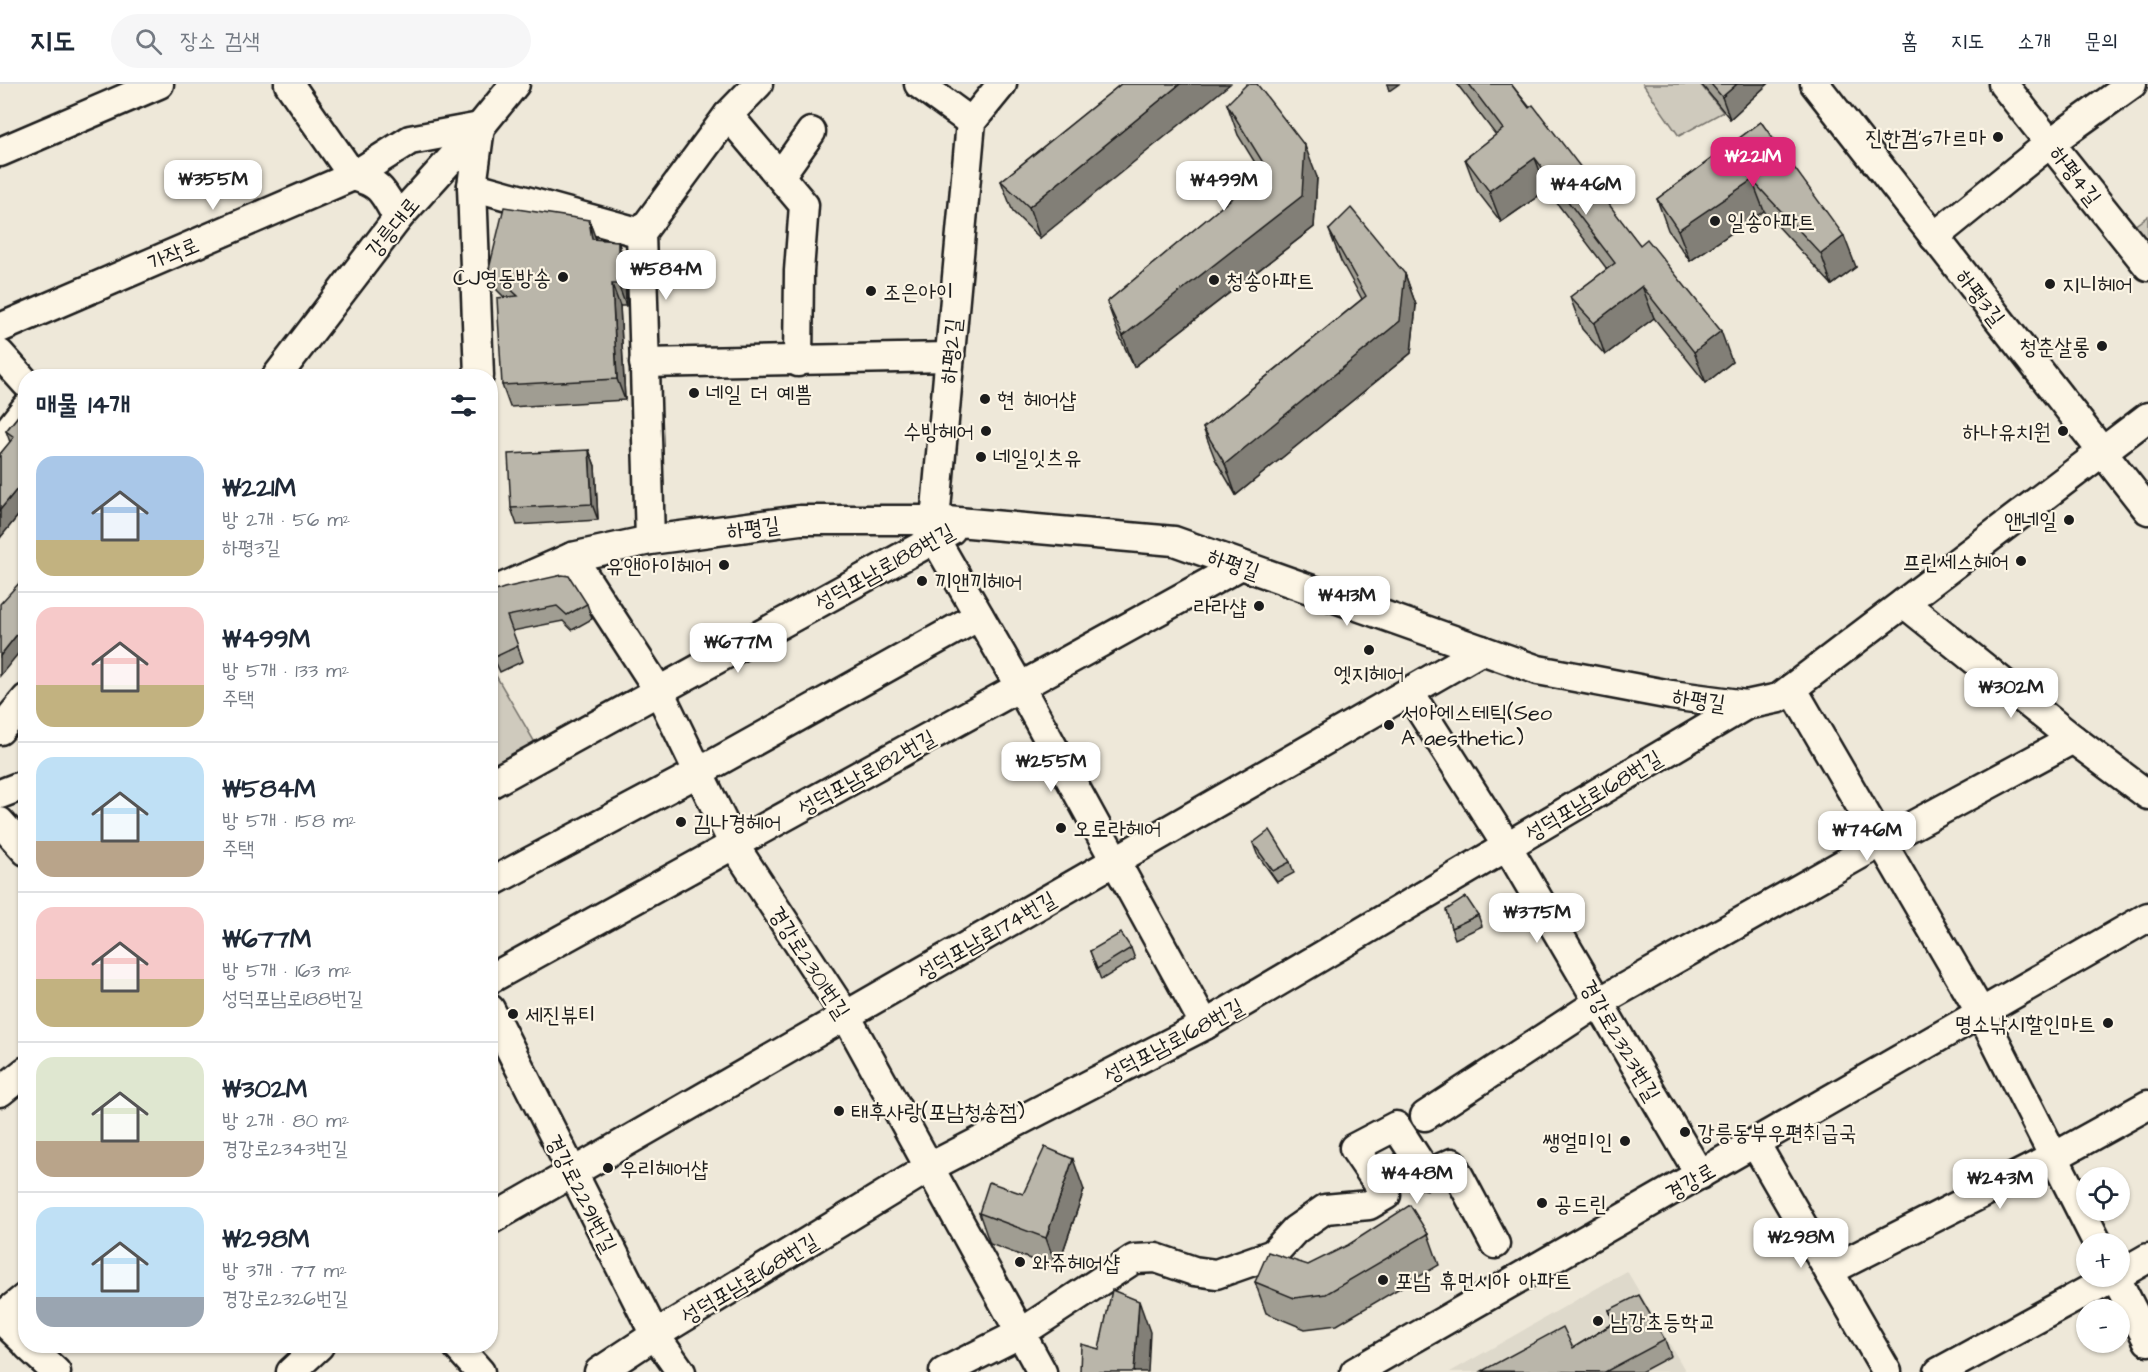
<!DOCTYPE html>
<html lang="ko">
<head>
<meta charset="utf-8">
<style>
	body { margin:0; font-family:"Architects Daughter","Poor Story",sans-serif; background:#f6f6f7; color:#1f2937; height:100vh; display:flex; flex-direction:column; font-size:22px; white-space:nowrap }
	* { box-sizing:border-box; margin:0 }
	p { font-size:20px; color:#747a83 }
	.icon { flex:none; width:33px; height:33px; fill:none; stroke:currentColor; stroke-width:2; stroke-linecap:round; stroke-linejoin:round }
	.map { position:relative; flex:1; overflow:hidden }
	.side { position:absolute; left:18px; top:285px; width:480px; height:984px; display:flex; flex-direction:column; background:#fff; border-radius:24px; box-shadow:0 2px 4px #0004 }
	.side>* { flex:none }
	.tools { position:absolute; left:2076px; top:1083px; display:grid; gap:12px }
	.tools a { display:grid; place-items:center; width:54px; height:54px; border-radius:50%; background:#fff; box-shadow:0 2px 4px #0004; font-size:30px }
	.price { position:absolute; translate:-50% -51px; padding:0 14px; border-radius:12px; background:#fff; color:#222; font-size:20px; line-height:39px; filter:drop-shadow(0 2px 3px #0008) }
	.price::after { content:''; position:absolute; left:50%; top:36px; width:18px; height:14px; margin-left:-9px; background:inherit; clip-path:polygon(0 0,100% 0,50% 100%) }
	.price.on { background:#db2777; color:#fff }
	ul { padding:0; list-style:none }
	li { display:flex; align-items:center; gap:18px; height:150px; padding:0 18px }
	li+li { border-top:2px solid #e0e1e3 }
	li span { display:grid; place-items:center; flex:none; width:168px; height:120px; border-radius:18px; color:#555 }
	li>.icon { margin-inline-start:auto }
	span .icon { width:72px; height:72px; fill:#fffc; stroke-width:1 }
	li b { font-size:26px }
	h2 { display:flex; justify-content:space-between; align-items:center; height:72px; padding:0 18px; font-size:26px }
	header { display:flex; align-items:center; gap:36px; box-sizing:border-box; height:84px; padding:0 30px; background:#fff; border-bottom:2px solid #e0e1e3 }
	header strong { font-size:28px }
	nav { display:flex; gap:33px; margin-inline-start:auto; font-size:21px }
	.search { width:420px; height:54px; background:#f6f6f7; display:flex; align-items:center; gap:15px; box-sizing:border-box; padding:0 21px; border-radius:33px; color:#747a83; font-size:22px }
	.map>svg:first-child { display:block }
</style>
</head>
<body>
<header>
<strong>지도</strong>
<div class="search"><svg class="icon" aria-label="search" viewBox="0 0 24 24"><circle cx="10" cy="10" r="6"/><path d="M15 15l6 6"/></svg>장소 검색</div>
<nav><a>홈</a><a>지도</a><a>소개</a><a>문의</a></nav>
</header>
<div class="map">
<svg width="2148" height="1288" viewBox="0 0 2148 1288">
	<rect width="100%" height="100%" fill="#eee8d9"/>
	<filter id="ink" filterUnits="userSpaceOnUse"><feTurbulence type="fractalNoise" baseFrequency=".0167" numOctaves="2"/><feDisplacementMap in="SourceGraphic" scale="12" xChannelSelector="R" yChannelSelector="G"/><feConvolveMatrix kernelMatrix="1 2 1 2 8 2 1 2 1" color-interpolation-filters="sRGB"/></filter>
	<g filter="url(#ink)">
		<path fill="#ded9cb" d="M1627,1187L1686,1288H1450Z"/>
		<g fill="#cfcabd" stroke="#76736c" stroke-width="1.5">
			<path d="M1643,0H1700L1723,28L1679,52Z"/>
			<path d="M2148,132V169L2130,145Z"/>
			<path d="M495,590L537,662L490,687V592Z"/>
		</g>
		<g fill="none" stroke-linecap="round" stroke-linejoin="round">
			<defs>
				<g id="minor">
					<path d="M289,0L353,92L410,56L480,43L472,102L479,292"/>
					<path d="M919,0L971,38"/>
					<path d="M1815,0L2148,426"/>
					<path d="M2003,0L2148,182"/>
					<path d="M728,31L804,121L799,187L798,278"/>
					<path d="M0,68L159,0"/>
					<path d="M780,92L811,48"/>
					<path d="M472,102L641,149"/>
					<path d="M1934,153L2050,59L2132,0"/>
					<path d="M0,244L353,92C383,100 383,109 398,134"/>
					<path d="M0,270L26,299"/>
					<path d="M644,279L950,273"/>
					<path d="M277,292L398,134L480,43L515,0"/>
					<path d="M0,357L26,324"/>
					<path d="M935,436L971,38L1002,0"/>
					<path d="M935,455L1020,603L1205,941"/>
					<path d="M650,456L641,149L728,31L758,0"/>
					<path d="M572,473L659,607L734,761L846,932L1042,1288"/>
					<path d="M490,509L572,473L650,456L800,436H935L1174,457L1538,586L1671,611L1746,621L1779,614L2148,333"/>
					<path d="M1904,519L2073,655L2148,711"/>
					<path d="M1792,604L1981,929L2098,1160"/>
					<path d="M1409,608L1507,762L1700,1091"/>
					<path d="M0,646L26,615"/>
					<path d="M490,700L951,446"/>
					<path d="M0,710L26,700"/>
					<path d="M0,738L26,767"/>
					<path d="M490,799L699,688L979,532"/>
					<path d="M490,895L1241,481"/>
					<path d="M490,925L655,1251L681,1288"/>
					<path d="M0,1008L26,987"/>
					<path d="M1425,1032L1599,918L1882,758L2073,655"/>
					<path d="M1755,1059L1887,1288"/>
					<path d="M490,1136L1482,566"/>
					<path d="M1829,1187L2054,1073L2148,1021"/>
					<path d="M2120,1190L2148,1174"/>
					<path d="M2115,1192L2148,1257"/>
					<path d="M0,1234L26,1259"/>
					<path d="M0,1234L26,1213"/>
					<path d="M28,1262L56,1288"/>
					<path d="M457,1262L480,1288"/>
					<path d="M291,1288L319,1262"/>
					<path d="M599,1288L655,1251L930,1083L1205,941L1746,621"/>
					<path d="M944,1288L1021,1249L1134,1175L1156,1174L1194,1187L1216,1190L1273,1170L1295,1146L1325,1125L1369,1121L1386,1111L1354,1064L1396,1042L1427,1090L1452,1079L1495,1160"/>
					<path d="M1355,1288L2148,833"/>
					<path d="M1939,1288L2115,1192"/>
				</g>
			</defs>
			<use href="#minor" stroke="#1c1c1c" stroke-width="33"/>
			<use href="#minor" stroke="#fcf5e5" stroke-width="28"/>
		</g>
		<g fill="#a09d92" stroke="#1c1c1c" stroke-width="1.5">
			<path d="M1121,0L1040,154L1013,128L1001,97Z"/>
			<path d="M1457,0H1511L1640,161L1732,278L1706,299L1654,234L1605,271L1582,245L1570,213L1607,185L1547,106L1501,138L1477,107L1465,75L1496,51Z"/>
			<path d="M1701,0H1768L1730,35Z"/>
			<path d="M1227,20L1317,93L1314,143L1134,283L1118,249L1107,218L1262,90L1238,51Z"/>
			<path d="M1761,38L1856,183L1832,201L1764,127L1690,177L1668,146L1657,115Z"/>
			<path d="M1329,146L1405,190L1416,221L1411,269L1236,411L1215,375L1203,344L1362,215L1341,177Z"/>
			<path d="M596,156L618,157L625,179L626,222H620L625,316L510,323L502,301L504,213L497,206L489,185Z"/>
			<path d="M26,322V422L0,454V370L10,358L6,347Z"/>
			<path d="M589,366L595,382L598,436L517,441L511,424Z"/>
			<path d="M490,509L587,520L592,535L572,546L563,537L512,547L523,577L500,588L495,577L490,580Z"/>
			<path d="M1253,759L1290,778L1294,789L1277,798L1257,770Z"/>
			<path d="M1478,831L1482,842L1455,855L1451,844Z"/>
			<path d="M1131,864L1135,875L1101,896L1090,867Z"/>
			<path d="M1084,1106L1057,1185L990,1160L979,1129L1023,1110Z"/>
			<path d="M1428,1150L1439,1181L1337,1241L1305,1245L1266,1229L1255,1198L1308,1181Z"/>
			<path d="M1609,1226L1665,1256L1671,1272L1641,1288H1483L1573,1264L1613,1239Z"/>
		</g>
		<g fill="#827f77" stroke="#1c1c1c" stroke-width="1.5">
			<path d="M1180,0H1230L1040,154L1029,123Z"/>
			<path d="M1387,0H1399L1389,7Z"/>
			<path d="M1737,0H1768L1730,35L1722,13Z"/>
			<path d="M1305,62L1317,93L1314,143L1134,283L1123,252Z"/>
			<path d="M1535,74L1547,106L1501,138L1489,107Z"/>
			<path d="M1752,96L1764,127L1690,177L1678,146Z"/>
			<path d="M589,136L597,158L592,155Z"/>
			<path d="M1844,152L1856,183L1832,201L1821,170Z"/>
			<path d="M618,157L625,179L626,222L618,200Z"/>
			<path d="M1405,190L1416,221L1411,269L1236,411L1225,380Z"/>
			<path d="M612,200L620,222L625,316L617,295Z"/>
			<path d="M1642,202L1654,234L1605,271L1594,239Z"/>
			<path d="M1721,247L1732,278L1706,299L1694,268Z"/>
			<path d="M589,366L595,382L598,436L592,420Z"/>
			<path d="M26,394V422L0,454V426Z"/>
			<path d="M26,539V560L0,592V572Z"/>
			<path d="M1073,1075L1084,1106L1057,1185L1046,1154Z"/>
			<path d="M1139,1217L1150,1248L1148,1288H1134Z"/>
		</g>
		<g fill="#bab6aa" stroke="#1c1c1c" stroke-width="1.5">
			<path d="M1121,0H1180L1029,123L1001,97Z"/>
			<path d="M1247,0H1257L1305,62L1302,112L1123,252L1107,218L1267,85L1227,20Z"/>
			<path d="M1469,0H1511L1529,24L1533,21L1640,161L1647,155L1721,247L1694,268L1642,202L1594,239L1570,213L1615,179L1535,74L1489,107L1465,75L1503,45Z"/>
			<path d="M1711,0H1737L1722,13Z"/>
			<path d="M1761,38L1844,152L1821,170L1752,96L1678,146L1657,115Z"/>
			<path d="M504,123L589,136L592,155L618,157V200H612L617,295L502,301L497,214L518,212L489,185Z"/>
			<path d="M1351,124L1405,190L1400,237L1225,380L1203,344L1366,212L1329,146Z"/>
			<path d="M26,322V394L0,426V370L14,353L6,347Z"/>
			<path d="M589,366L592,420L511,424L508,370Z"/>
			<path d="M562,491L569,492L587,520L567,531L557,522L507,532L518,562L495,573L490,564V509L504,504Z"/>
			<path d="M21,497L26,501V539L0,572V520Z"/>
			<path d="M1270,746L1290,778L1273,787L1253,759Z"/>
			<path d="M1466,813L1478,831L1451,844L1446,826Z"/>
			<path d="M1121,849L1131,864L1097,885L1090,867Z"/>
			<path d="M1045,1063L1073,1075L1046,1154L979,1129L989,1098L1023,1110Z"/>
			<path d="M1410,1121L1428,1150L1326,1210L1294,1214L1255,1198L1268,1168L1308,1181L1348,1161Z"/>
			<path d="M1112,1206L1139,1217L1134,1288H1080L1081,1260L1099,1265Z"/>
			<path d="M1639,1211L1665,1256L1605,1288L1482,1287L1563,1243L1573,1264L1616,1238L1609,1226Z"/>
		</g>
	</g>
	<g fill="#1c1c1c" stroke="#fcf5e5" stroke-width="2">
		<circle cx="1998" cy="53" r="6"/>
		<circle cx="1715" cy="137" r="6"/>
		<circle cx="563" cy="193" r="6"/>
		<circle cx="1214" cy="196" r="6"/>
		<circle cx="2050" cy="200" r="6"/>
		<circle cx="871" cy="207" r="6"/>
		<circle cx="2102" cy="262" r="6"/>
		<circle cx="694" cy="309" r="6"/>
		<circle cx="985" cy="315" r="6"/>
		<circle cx="986" cy="347" r="6"/>
		<circle cx="2063" cy="347" r="6"/>
		<circle cx="981" cy="373" r="6"/>
		<circle cx="2069" cy="436" r="6"/>
		<circle cx="2021" cy="477" r="6"/>
		<circle cx="724" cy="481" r="6"/>
		<circle cx="922" cy="497" r="6"/>
		<circle cx="1259" cy="522" r="6"/>
		<circle cx="1369" cy="566" r="6"/>
		<circle cx="1389" cy="641" r="6"/>
		<circle cx="681" cy="738" r="6"/>
		<circle cx="1061" cy="744" r="6"/>
		<circle cx="513" cy="930" r="6"/>
		<circle cx="2108" cy="939" r="6"/>
		<circle cx="839" cy="1027" r="6"/>
		<circle cx="1685" cy="1048" r="6"/>
		<circle cx="1625" cy="1057" r="6"/>
		<circle cx="608" cy="1084" r="6"/>
		<circle cx="1542" cy="1119" r="6"/>
		<circle cx="1020" cy="1178" r="6"/>
		<circle cx="1383" cy="1196" r="6"/>
		<circle cx="1598" cy="1237" r="6"/>
	</g>
	<g text-anchor="middle" stroke-width="4.5" stroke-linejoin="round" paint-order="stroke">
		<g font-size="22" fill="#1c1c1c" stroke="#fcf5e5" text-anchor="start">
			<text x="1986" y="61" text-anchor="end">진한겸's가르마</text>
			<text x="1727" y="145">일송아파트</text>
			<text x="551" y="201" text-anchor="end">CJ영동방송</text>
			<text x="1226" y="204">청송아파트</text>
			<text x="2062" y="208">지니헤어</text>
			<text x="883" y="215">조은아이</text>
			<text x="2090" y="270" text-anchor="end">청춘살롱</text>
			<text x="706" y="317">네일 더 예쁨</text>
			<text x="997" y="323">현 헤어샵</text>
			<text x="974" y="355" text-anchor="end">수방헤어</text>
			<text x="2051" y="355" text-anchor="end">하나유치원</text>
			<text x="993" y="381">네일잇츠유</text>
			<text x="2057" y="444" text-anchor="end">앤네일</text>
			<text x="2009" y="485" text-anchor="end">프린세스헤어</text>
			<text x="712" y="489" text-anchor="end">유앤아이헤어</text>
			<text x="934" y="505">끼앤끼헤어</text>
			<text x="1247" y="530" text-anchor="end">라라샵</text>
			<text x="1369" y="597" text-anchor="middle">엣지헤어</text>
			<text x="1401" y="636">서아에스테틱(Seo<tspan x="1401" dy="25">A aesthetic)</tspan></text>
			<text x="693" y="746">김나경헤어</text>
			<text x="1073" y="752">오로라헤어</text>
			<text x="525" y="938">세진뷰티</text>
			<text x="2096" y="947" text-anchor="end">명소낚시할인마트</text>
			<text x="851" y="1035">태후사랑(포남청송점)</text>
			<text x="1697" y="1056">강릉동부우편취급국</text>
			<text x="1613" y="1065" text-anchor="end">쌩얼미인</text>
			<text x="620" y="1092">우리헤어샵</text>
			<text x="1554" y="1127">공드린</text>
			<text x="1032" y="1186">와쥬헤어샵</text>
			<text x="1395" y="1204">포남 휴먼시아 아파트</text>
			<text x="1610" y="1245">남강초등학교</text>
		</g>
		<g font-size="22" fill="#1c1c1c" stroke="#fcf5e5">
			<text transform="translate(2076 91) rotate(52)" y="8">하평4길</text>
			<text transform="translate(392 143) rotate(-51)" y="8">강릉대로</text>
			<text transform="translate(173 169) rotate(-23)" y="8">가작로</text>
			<text transform="translate(1981 213) rotate(52)" y="8">하평3길</text>
			<text transform="translate(950 267) rotate(-85)" y="8">하평2길</text>
			<text transform="translate(753 443) rotate(-8)" y="8">하평길</text>
			<text transform="translate(1234 479) rotate(19)" y="8">하평길</text>
			<text transform="translate(884 482) rotate(-29)" y="8">성덕포남로188번길</text>
			<text transform="translate(1699 615) rotate(8)" y="8">하평길</text>
			<text transform="translate(866 688) rotate(-29)" y="8">성덕포남로182번길</text>
			<text transform="translate(1593 711) rotate(-31)" y="8">성덕포남로168번길</text>
			<text transform="translate(986 851) rotate(-30)" y="8">성덕포남로174번길</text>
			<text transform="translate(810 878) rotate(57)" y="8">경강로2301번길</text>
			<text transform="translate(1173 956) rotate(-28)" y="8">성덕포남로168번길</text>
			<text transform="translate(1621 956) rotate(60)" y="8">경강로2323번길</text>
			<text transform="translate(1690 1097) rotate(-30)" y="8">경강로</text>
			<text transform="translate(582 1109) rotate(63)" y="8">경강로2291번길</text>
			<text transform="translate(749 1194) rotate(-31)" y="8">성덕포남로168번길</text>
		</g>
	</g>
</svg>
<div class="tools">
<a><svg class="icon" aria-label="locate" viewBox="0 0 24 24"><circle cx="12" cy="12" r="6"/><path d="M12 2v4M12 18v4M2 12h4M18 12h4"/></svg></a>
<a>+</a>
<a>−</a>
</div>
<b class="price on" style="left:1753px;top:104px">₩221M</b>
<b class="price" style="left:213px;top:127px">₩355M</b>
<b class="price" style="left:1224px;top:128px">₩499M</b>
<b class="price" style="left:1586px;top:132px">₩446M</b>
<b class="price" style="left:666px;top:217px">₩584M</b>
<b class="price" style="left:1347px;top:543px">₩413M</b>
<b class="price" style="left:738px;top:590px">₩677M</b>
<b class="price" style="left:2011px;top:635px">₩302M</b>
<b class="price" style="left:1051px;top:709px">₩255M</b>
<b class="price" style="left:1867px;top:778px">₩746M</b>
<b class="price" style="left:1537px;top:860px">₩375M</b>
<b class="price" style="left:1417px;top:1121px">₩448M</b>
<b class="price" style="left:2000px;top:1126px">₩243M</b>
<b class="price" style="left:1801px;top:1185px">₩298M</b>
<section class="side">
<h2>매물 14개<svg class="icon" aria-label="filters" viewBox="0 0 24 24"><path d="M4 7h16M4 17h16"/><circle cx="9" cy="7" r="2"/><circle cx="15" cy="17" r="2"/></svg></h2>
<ul>
<li><span style="background:linear-gradient(#a9c7e8 70%,#c2b280 0)"><svg class="icon" aria-label="home" viewBox="0 0 24 24"><path d="M3 11l9-7 9 7M6 9v11h12V9"/></svg></span><div><b>₩221M</b><p>방 2개 · 56 m²</p><p>하평3길</p></div></li>
<li><span style="background:linear-gradient(#f6c9c9 65%,#c2b280 0)"><svg class="icon" aria-label="home" viewBox="0 0 24 24"><path d="M3 11l9-7 9 7M6 9v11h12V9"/></svg></span><div><b>₩499M</b><p>방 5개 · 133 m²</p><p>주택</p></div></li>
<li><span style="background:linear-gradient(#bfe0f5 70%,#b9a48a 0)"><svg class="icon" aria-label="home" viewBox="0 0 24 24"><path d="M3 11l9-7 9 7M6 9v11h12V9"/></svg></span><div><b>₩584M</b><p>방 5개 · 158 m²</p><p>주택</p></div></li>
<li><span style="background:linear-gradient(#f6c9c9 60%,#c2b280 0)"><svg class="icon" aria-label="home" viewBox="0 0 24 24"><path d="M3 11l9-7 9 7M6 9v11h12V9"/></svg></span><div><b>₩677M</b><p>방 5개 · 163 m²</p><p>성덕포남로188번길</p></div></li>
<li><span style="background:linear-gradient(#dfe7d0 70%,#b9a48a 0)"><svg class="icon" aria-label="home" viewBox="0 0 24 24"><path d="M3 11l9-7 9 7M6 9v11h12V9"/></svg></span><div><b>₩302M</b><p>방 2개 · 80 m²</p><p>경강로2343번길</p></div></li>
<li><span style="background:linear-gradient(#bfe0f5 75%,#9aa5b1 0)"><svg class="icon" aria-label="home" viewBox="0 0 24 24"><path d="M3 11l9-7 9 7M6 9v11h12V9"/></svg></span><div><b>₩298M</b><p>방 3개 · 77 m²</p><p>경강로2326번길</p></div></li>
</ul>
</section>
</div>
</body>
</html>
